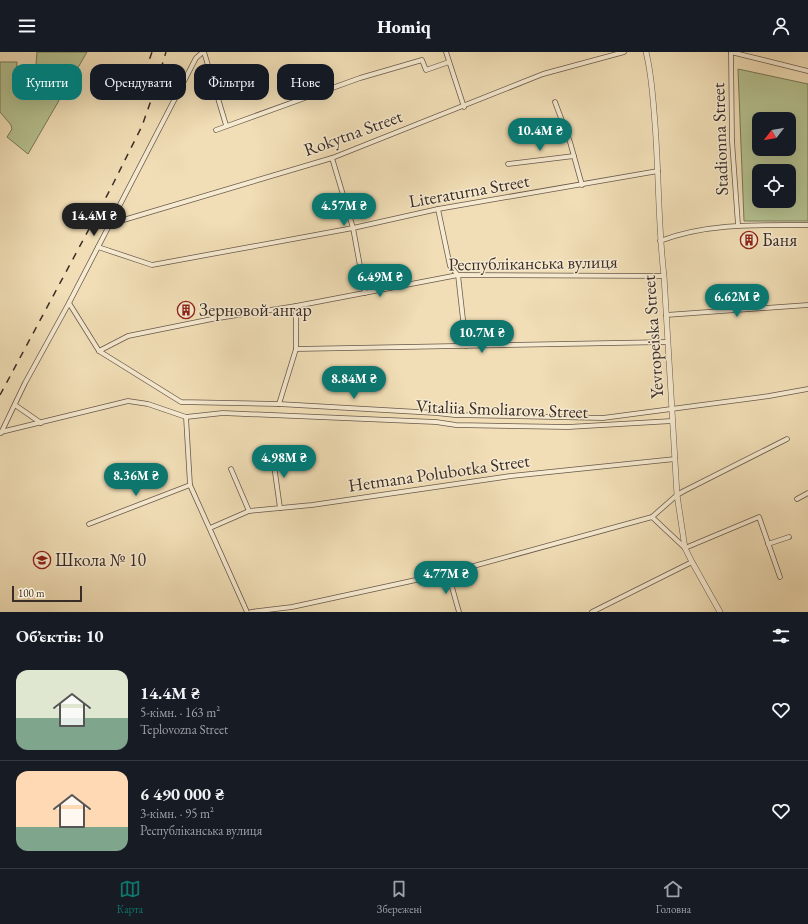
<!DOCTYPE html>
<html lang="uk">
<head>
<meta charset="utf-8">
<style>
	body { margin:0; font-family:"EB Garamond",serif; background:#20242c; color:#f1f3f6; height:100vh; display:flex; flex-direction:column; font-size:15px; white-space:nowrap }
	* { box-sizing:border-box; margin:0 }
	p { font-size:13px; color:#9ea1a6 }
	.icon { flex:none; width:22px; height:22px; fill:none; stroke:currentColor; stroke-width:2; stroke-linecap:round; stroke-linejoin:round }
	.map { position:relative; height:560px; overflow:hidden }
	.side { display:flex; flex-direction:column; background:#171b24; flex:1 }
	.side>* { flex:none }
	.banner { position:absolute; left:12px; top:12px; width:400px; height:36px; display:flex; gap:8px }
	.needle { width:26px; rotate:239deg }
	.buttons { position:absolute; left:752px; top:60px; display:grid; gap:8px }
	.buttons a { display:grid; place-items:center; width:44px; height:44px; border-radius:8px; background:#171b24; box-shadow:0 4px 16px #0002; font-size:20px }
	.scale { position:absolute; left:12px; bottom:10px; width:70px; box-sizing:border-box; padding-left:4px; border:2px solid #3a2d28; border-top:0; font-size:11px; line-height:14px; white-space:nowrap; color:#3a2d28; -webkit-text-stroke:3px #f6ead0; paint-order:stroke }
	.price { position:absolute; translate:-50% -34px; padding:0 9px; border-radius:14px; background:#0f766e; color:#fff; font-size:13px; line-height:26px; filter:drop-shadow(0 1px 2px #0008) }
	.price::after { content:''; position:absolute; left:50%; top:24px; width:12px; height:9px; margin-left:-6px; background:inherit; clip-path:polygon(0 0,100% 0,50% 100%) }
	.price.selected { background:#222; color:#fff }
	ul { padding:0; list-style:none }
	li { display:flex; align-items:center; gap:12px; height:100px; padding:0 16px }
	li+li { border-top:1px solid #363941 }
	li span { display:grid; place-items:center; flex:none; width:112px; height:80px; border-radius:12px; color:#555 }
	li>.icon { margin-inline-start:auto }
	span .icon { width:48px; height:48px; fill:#fffc; stroke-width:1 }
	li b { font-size:17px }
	h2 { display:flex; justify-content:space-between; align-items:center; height:48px; padding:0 16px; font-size:17px }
	.tag { padding:0 14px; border-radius:12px; background:#171b24; box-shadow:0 4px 16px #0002; font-size:14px; line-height:36px }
	.tag.selected { background:#0f766e; color:#fff }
	header { display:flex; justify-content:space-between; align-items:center; height:52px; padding:0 16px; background:#171b24; font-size:18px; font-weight:800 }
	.tabs { display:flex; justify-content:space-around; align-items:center; height:56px; border-top:1px solid #363941; background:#171b24; font-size:11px; color:#9ea1a6 }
	.tabs a { display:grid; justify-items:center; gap:2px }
	.tabs .selected { color:#0f766e }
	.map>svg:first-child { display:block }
</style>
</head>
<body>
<header><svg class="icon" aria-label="menu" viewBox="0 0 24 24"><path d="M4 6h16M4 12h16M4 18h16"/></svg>Homiq<svg class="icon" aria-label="person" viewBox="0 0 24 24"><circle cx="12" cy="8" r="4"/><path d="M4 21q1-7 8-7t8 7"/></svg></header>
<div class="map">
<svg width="808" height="560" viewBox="0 0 808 560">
	<rect width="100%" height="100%" fill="#f1deb6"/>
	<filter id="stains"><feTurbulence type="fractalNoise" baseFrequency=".005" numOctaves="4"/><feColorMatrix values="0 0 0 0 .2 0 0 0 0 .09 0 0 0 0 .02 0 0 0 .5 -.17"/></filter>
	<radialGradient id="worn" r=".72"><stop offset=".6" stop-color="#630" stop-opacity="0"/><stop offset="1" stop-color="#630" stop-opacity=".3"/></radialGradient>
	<g fill="#b6c291" stroke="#78785c" fill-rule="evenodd">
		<path d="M37,0H87L28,102L7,85L12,77L11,73L0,60V10H17L15,37L34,38Z"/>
		<path d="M738,17L808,32V169H744ZM759,67H789V97H759ZM759,119H789V149H759Z"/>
	</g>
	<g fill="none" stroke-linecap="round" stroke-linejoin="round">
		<defs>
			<g id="minor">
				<path d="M204,0L226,73"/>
				<path d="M446,0L464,55"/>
				<path d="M731,0L732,89L738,173"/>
				<path d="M731,0L808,19"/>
				<path d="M555,50L570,90L582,133"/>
				<path d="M216,78L360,26L422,8L426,18L449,10"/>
				<path d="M332,106L353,176L365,241"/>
				<path d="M508,112L574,104"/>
				<path d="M438,157L450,214L458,223L466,294"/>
				<path d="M110,172L332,106L543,22L624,0"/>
				<path d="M660,189C707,171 758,173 808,173"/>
				<path d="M98,195L152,213L353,176L438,157L658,119"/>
				<path d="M69,251L99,299L181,350L279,352L436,361L455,363L603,366L769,344L808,337"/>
				<path d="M666,263L808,253"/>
				<path d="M296,297L667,290"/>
				<path d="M99,299L128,284L212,267L296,254L458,223L664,224"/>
				<path d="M279,352L296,297V254"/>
				<path d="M15,353L41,371"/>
				<path d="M186,365L190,433L247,560"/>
				<path d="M1,380L128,349L148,352L186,365L223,361L436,370L456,373L568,375L672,369"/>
				<path d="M1,381L25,331L69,251L196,6L203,0"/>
				<path d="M272,399L280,456"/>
				<path d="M231,417L249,459"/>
				<path d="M797,447L808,441"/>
				<path d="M652,465L685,496L759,465L780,525"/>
				<path d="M89,472L190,433"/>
				<path d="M210,476L249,459L312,453L511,424L675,407"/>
				<path d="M768,492L789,485"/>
				<path d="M448,521L459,560"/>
				<path d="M251,560L292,555L448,521L652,465L677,443L684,439L787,387"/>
				<path d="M592,560L692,510"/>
			</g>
			<path id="tertiary" d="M646,0C652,24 653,47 655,72C659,123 658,174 664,224L677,443L685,496L692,510L720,560"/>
		</defs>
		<use href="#minor" stroke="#68594c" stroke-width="5.5"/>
		<use href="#tertiary" stroke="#68594c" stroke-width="6"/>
		<use href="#minor" stroke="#f6ead0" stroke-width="4"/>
		<use href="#tertiary" stroke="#f6ead0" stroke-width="5"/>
		<g stroke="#3a2d28" stroke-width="1.5" stroke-dasharray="7 7" stroke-linecap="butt">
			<path d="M145,20L152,0"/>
			<path d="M0,343L111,136L142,74L154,40L166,0"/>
		</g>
	</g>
	<defs>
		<symbol id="building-ring" viewBox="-11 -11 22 22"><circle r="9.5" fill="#f6ead0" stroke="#8f2418" stroke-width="1.5"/><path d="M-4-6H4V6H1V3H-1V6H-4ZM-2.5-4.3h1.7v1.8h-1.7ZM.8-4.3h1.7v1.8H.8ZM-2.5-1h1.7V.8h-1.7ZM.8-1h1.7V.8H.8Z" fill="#8f2418"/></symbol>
		<symbol id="school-ring" viewBox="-11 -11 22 22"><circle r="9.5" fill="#f6ead0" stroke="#8f2418" stroke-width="1.5"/><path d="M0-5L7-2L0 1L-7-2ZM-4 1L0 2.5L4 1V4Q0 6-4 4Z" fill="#8f2418"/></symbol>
	</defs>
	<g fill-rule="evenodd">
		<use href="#building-ring" x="739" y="178" width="20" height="20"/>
		<use href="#building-ring" x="176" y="248" width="20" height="20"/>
		<use href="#school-ring" x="32" y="498" width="20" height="20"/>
	</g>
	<g text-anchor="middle" stroke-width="3" stroke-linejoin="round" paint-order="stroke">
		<g font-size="18" fill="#3a2d28" stroke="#f6ead0">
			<text transform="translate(353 81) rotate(-20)" y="6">Rokytna Street</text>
			<text transform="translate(720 87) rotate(-92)" y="6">Stadionna Street</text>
			<text transform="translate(469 139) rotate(-10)" y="6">Literaturna Street</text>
			<text transform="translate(533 211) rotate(-1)" y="6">Республіканська вулиця</text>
			<text transform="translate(653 285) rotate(-94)" y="6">Yevropeiska Street</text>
			<text transform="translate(502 357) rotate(2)" y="6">Vitaliia Smoliarova Street</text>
			<text transform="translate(439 421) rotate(-8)" y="6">Hetmana Polubotka Street</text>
		</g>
		<g font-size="18" fill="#3a2d28" stroke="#f6ead0" text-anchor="start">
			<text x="762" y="194">Баня</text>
			<text x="199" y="264">Зерновой ангар</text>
			<text x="55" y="514">Школа № 10</text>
		</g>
	</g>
	<rect width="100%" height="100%" filter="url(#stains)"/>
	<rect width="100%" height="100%" fill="url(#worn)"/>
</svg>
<div class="buttons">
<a><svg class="needle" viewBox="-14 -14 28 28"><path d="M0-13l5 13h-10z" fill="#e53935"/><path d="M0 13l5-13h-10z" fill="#9ea1a6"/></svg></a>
<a><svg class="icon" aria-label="locate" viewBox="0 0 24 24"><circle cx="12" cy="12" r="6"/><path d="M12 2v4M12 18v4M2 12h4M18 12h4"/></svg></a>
</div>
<div class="scale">100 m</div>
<b class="price" style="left:540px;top:100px">10.4M ₴</b>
<b class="price" style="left:344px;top:175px">4.57M ₴</b>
<b class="price selected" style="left:94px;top:185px">14.4M ₴</b>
<b class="price" style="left:380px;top:246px">6.49M ₴</b>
<b class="price" style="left:737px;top:266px">6.62M ₴</b>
<b class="price" style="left:482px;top:302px">10.7M ₴</b>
<b class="price" style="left:354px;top:348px">8.84M ₴</b>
<b class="price" style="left:284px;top:427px">4.98M ₴</b>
<b class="price" style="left:136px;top:445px">8.36M ₴</b>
<b class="price" style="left:446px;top:543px">4.77M ₴</b>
<div class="banner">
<a class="tag selected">Купити</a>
<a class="tag">Орендувати</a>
<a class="tag">Фільтри</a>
<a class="tag">Нове</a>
</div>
</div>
<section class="side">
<h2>Об’єктів: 10<svg class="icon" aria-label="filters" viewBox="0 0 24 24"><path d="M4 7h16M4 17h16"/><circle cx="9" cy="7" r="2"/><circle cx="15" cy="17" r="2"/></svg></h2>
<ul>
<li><span style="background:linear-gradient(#dfe7d0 60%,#7fa58c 0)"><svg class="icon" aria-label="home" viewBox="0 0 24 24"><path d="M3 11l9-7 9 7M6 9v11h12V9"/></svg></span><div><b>14.4M ₴</b><p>5-кімн. · 163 m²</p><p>Teplovozna Street</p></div><svg class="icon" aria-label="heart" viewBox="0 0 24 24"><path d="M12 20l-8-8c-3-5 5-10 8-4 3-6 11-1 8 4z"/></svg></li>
<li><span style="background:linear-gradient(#ffd9b3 70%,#7fa58c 0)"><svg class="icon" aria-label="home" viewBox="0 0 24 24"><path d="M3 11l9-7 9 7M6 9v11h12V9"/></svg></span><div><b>6 490 000 ₴</b><p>3-кімн. · 95 m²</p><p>Республіканська вулиця</p></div><svg class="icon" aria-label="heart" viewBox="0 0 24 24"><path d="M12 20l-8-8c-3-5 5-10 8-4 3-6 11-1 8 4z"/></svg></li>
</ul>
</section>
<nav class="tabs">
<a class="selected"><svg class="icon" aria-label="map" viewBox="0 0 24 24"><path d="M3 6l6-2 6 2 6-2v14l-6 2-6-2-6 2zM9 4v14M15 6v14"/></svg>Карта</a>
<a><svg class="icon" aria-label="saved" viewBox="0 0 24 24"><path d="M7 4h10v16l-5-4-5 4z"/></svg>Збережені</a>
<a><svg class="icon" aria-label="home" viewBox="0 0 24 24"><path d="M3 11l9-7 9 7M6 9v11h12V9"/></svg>Головна</a>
</nav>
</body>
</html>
